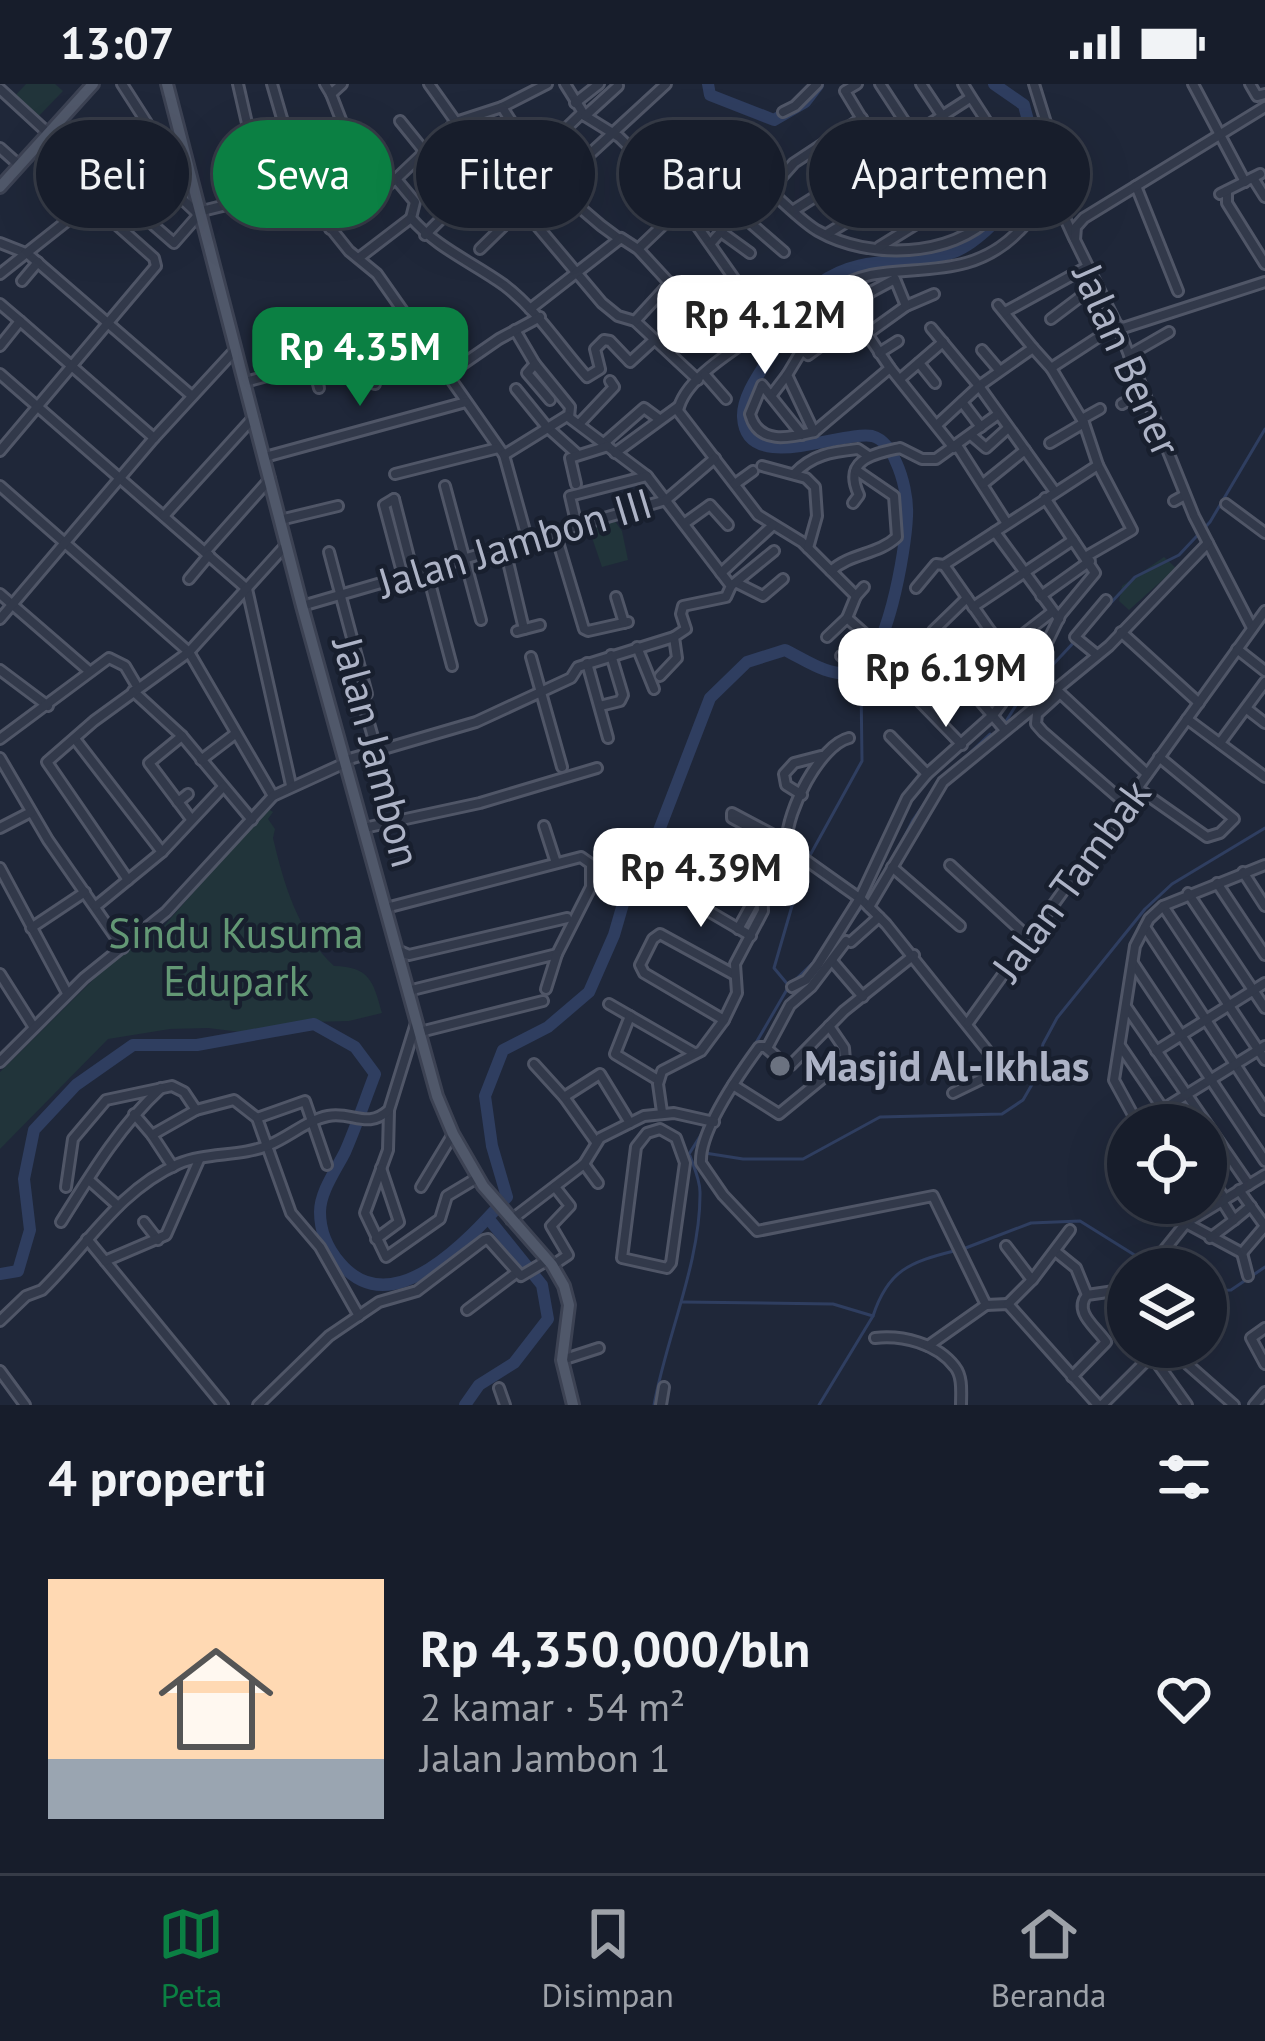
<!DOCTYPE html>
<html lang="id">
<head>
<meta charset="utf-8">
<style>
	body { margin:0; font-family:"PT Sans",sans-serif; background:#242a37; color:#f1f3f6; height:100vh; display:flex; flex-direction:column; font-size:45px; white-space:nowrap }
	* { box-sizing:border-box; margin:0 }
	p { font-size:39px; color:#9ea2a9 }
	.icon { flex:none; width:66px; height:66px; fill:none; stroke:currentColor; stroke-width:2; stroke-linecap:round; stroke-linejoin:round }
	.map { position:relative; height:1321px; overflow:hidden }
	.details { display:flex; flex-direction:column; background:#171d2b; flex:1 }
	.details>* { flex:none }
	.hud { position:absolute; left:36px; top:36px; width:1194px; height:108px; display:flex; gap:24px }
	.fabs { position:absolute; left:1107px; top:1020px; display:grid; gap:24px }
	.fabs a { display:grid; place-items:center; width:120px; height:120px; border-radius:50%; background:#171d2b; box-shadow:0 12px 48px #0002,0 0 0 3px #363b47; font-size:60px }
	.price { position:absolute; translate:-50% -102px; padding:0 27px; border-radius:24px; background:#fff; color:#222; font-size:39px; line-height:78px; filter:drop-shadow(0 3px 6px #0008) }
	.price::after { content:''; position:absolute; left:50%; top:72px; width:36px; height:27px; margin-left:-18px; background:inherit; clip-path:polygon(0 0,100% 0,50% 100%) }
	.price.current { background:#0b8043; color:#fff }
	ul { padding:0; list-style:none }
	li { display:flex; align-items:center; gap:36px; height:300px; padding:0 48px }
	li span { display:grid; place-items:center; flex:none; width:336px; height:240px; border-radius:0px; color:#555 }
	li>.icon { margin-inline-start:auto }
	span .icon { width:144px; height:144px; fill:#fffc; stroke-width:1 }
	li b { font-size:51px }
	h2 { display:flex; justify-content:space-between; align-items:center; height:144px; padding:0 48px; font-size:51px }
	.chip { padding:0 42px; border-radius:54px; background:#171d2b; box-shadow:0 12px 48px #0002,0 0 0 3px #363b47; font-size:42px; line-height:108px }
	.chip.current { background:#0b8043; color:#fff }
	.status { display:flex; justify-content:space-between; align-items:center; height:84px; padding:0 60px; background:#171d2b; direction:ltr }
	.status svg { height:33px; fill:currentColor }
	.menu { display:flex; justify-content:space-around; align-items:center; height:168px; border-top:3px solid #363b47; background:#171d2b; font-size:33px; color:#9ea2a9 }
	.menu a { display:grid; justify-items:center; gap:6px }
	.menu .current { color:#0b8043 }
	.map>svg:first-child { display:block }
</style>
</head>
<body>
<div class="status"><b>13:07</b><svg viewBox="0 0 49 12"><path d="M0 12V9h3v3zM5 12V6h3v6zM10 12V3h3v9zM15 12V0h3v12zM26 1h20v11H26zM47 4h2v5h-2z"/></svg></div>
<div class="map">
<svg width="1265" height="1321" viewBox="0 0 1265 1321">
	<rect width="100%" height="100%" fill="#1f2739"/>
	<g fill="#21343a">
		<path d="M26,0H55L63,7L35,36L13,14Z"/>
		<path d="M614,436L622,447L628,476L602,483L588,442Z"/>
		<path d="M1164,473L1176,484L1129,526L1119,517L1122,502Z"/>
		<path d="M267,724L273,728L268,735L275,745L273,754C284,801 298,848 334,882C370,883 373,897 382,929L349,937L311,938L241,948L208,944L170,945L108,955L0,1065V988L109,880L164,842Z"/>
	</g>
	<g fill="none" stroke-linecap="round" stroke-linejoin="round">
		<g stroke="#2f3e60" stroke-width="3">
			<path d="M1000,647L1018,618L1135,493L1179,471L1210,438L1265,345"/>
			<path d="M953,685L990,650"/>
			<path d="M894,774L913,736L938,700"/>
			<path d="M846,843L877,803"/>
			<path d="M789,902L774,884L803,784L862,677L861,600L855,589"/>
			<path d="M746,976L789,902L820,872"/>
			<path d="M705,1069L743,1075H803L880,1033L1002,1030L1023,1016L1034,997L1043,960L1057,934L1145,825L1172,800L1265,744"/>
			<path d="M689,1070L704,1046"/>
			<path d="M963,1165L1031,1139L1080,1137L1157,1185"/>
			<path d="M1206,1207L1231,1206L1265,1183"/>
			<path d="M682,1218L833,1220L873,1232L819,1321"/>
			<path d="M873,1232C888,1186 910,1178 954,1167"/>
			<path d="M654,1321C666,1254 701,1177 700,1108C700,1096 694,1083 690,1072"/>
		</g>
		<g stroke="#2f3e60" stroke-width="12">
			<path d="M708,0L710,11L774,36L805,18L818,1"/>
			<path d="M0,1190L18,1187L30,1146L24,1095L34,1046L76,1001L133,961H197L314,940L355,963L375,990C365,1016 356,1043 345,1068C336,1086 320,1108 320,1128C320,1148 328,1165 340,1179C393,1242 472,1152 507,1113L492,1062L485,1012L503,966L548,943L589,908L614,851L625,813L658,749L710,614L747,578L785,566C806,576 828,593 853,589C887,583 906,463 907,432C908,415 903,393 896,378C892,368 884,355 872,352C842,346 746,392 743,333C742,311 762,286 773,268C786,247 800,215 819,200C860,169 907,182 951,169C984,159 1033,101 1033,66C1034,52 1027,35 1024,21L994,0"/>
			<path d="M465,1321L479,1301L514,1279L548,1235L542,1201L488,1134"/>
		</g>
		<defs>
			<g id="minor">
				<path d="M238,0L262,105"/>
				<path d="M272,0L304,110L319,111"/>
				<path d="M325,0L331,10"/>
				<path d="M342,0L331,10L359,82L321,108L317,127L349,167L377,190L504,371L527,454"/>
				<path d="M429,0L490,86L602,219L618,232L635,237L698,296"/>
				<path d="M547,0L502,23L456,38L396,95L415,118L411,134C437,164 472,178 504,201C538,227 559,262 587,293L600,285L595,265L604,256L610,257L630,278L654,256"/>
				<path d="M565,0L585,32L619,53L669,102L752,220L808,271L845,244L851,242L867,250L906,222L934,210"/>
				<path d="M857,0L845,7L883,70L970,14"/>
				<path d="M921,0L985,96"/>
				<path d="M1034,0L1052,58L1049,99L1074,154"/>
				<path d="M1193,0L1245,98"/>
				<path d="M1250,0L1257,12L1265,10"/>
				<path d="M0,5L49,50"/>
				<path d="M575,19L599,0"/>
				<path d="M502,23C534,74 568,120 618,154"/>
				<path d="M783,28L795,22L817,0"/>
				<path d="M582,29L553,57L579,80L666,0"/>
				<path d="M585,32L618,2"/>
				<path d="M400,37L425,68"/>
				<path d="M127,63L198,130"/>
				<path d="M0,64L19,81"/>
				<path d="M935,84L955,115"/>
				<path d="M725,87L752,113"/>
				<path d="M1253,94L1265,113"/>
				<path d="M663,96C689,73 712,60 742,49C757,60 752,74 758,90C761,101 807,141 818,147C869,176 951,174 993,131C1004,120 1013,106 1012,90C1010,67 975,22 963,0"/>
				<path d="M1136,102L1178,207"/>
				<path d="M771,105L794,79L862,34"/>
				<path d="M1227,107V119L1265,180"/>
				<path d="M1220,110L1260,90"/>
				<path d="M119,111L174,159L202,127L271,110"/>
				<path d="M794,126L883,70L903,103"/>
				<path d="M739,129L784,168"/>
				<path d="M532,133L564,108"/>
				<path d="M330,145L396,95"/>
				<path d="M721,148L750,169"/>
				<path d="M827,150L935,84L880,0"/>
				<path d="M425,151L490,86"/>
				<path d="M0,159L28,170L192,312"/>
				<path d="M711,159L763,99"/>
				<path d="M879,163L1010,82"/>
				<path d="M480,165L523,123"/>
				<path d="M638,165L684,121"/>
				<path d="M360,173L411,134"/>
				<path d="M0,190L91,118L112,94L105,83L108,78L147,39L122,0"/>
				<path d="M22,197L38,178"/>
				<path d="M0,220L20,237"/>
				<path d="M998,221L1033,264"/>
				<path d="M530,225L621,154L638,165L707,240L716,238L742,260C720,275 683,300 678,327L758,431L802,458L856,512L847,534L827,553"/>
				<path d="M1005,228L1087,183"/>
				<path d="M1051,235L1096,201"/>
				<path d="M635,237L669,200"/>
				<path d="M851,242L839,225L895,195L906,222"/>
				<path d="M931,244L979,302L1033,264L1051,284L1117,241L1123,244L1265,198"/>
				<path d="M515,246L535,280L570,323L569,333"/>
				<path d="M867,250L890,284"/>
				<path d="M306,252L319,304"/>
				<path d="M793,258C805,238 816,221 834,207C886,168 959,209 1019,147C1033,134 1040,115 1049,99"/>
				<path d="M0,262L20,237L154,354"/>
				<path d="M982,266L999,286"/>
				<path d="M367,267L375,300"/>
				<path d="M879,269L898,257"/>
				<path d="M1129,271L1169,248"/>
				<path d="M919,279L935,299"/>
				<path d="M535,280L527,289L550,316"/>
				<path d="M0,290L247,505L291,701"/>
				<path d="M447,291L499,255L540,233"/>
				<path d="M705,291L726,315"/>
				<path d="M900,295L943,258"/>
				<path d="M245,298L420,251"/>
				<path d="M516,305L546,342L576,369"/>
				<path d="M771,312L787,291"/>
				<path d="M962,318L981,343"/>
				<path d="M1122,320L1144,308"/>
				<path d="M1082,335L1100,325"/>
				<path d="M580,339L614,303L610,297"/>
				<path d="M938,340L979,302L1055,408"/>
				<path d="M814,348L890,284L954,364"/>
				<path d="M802,351L762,301L750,330C758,361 789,354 814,348L787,291L802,266"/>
				<path d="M971,351L986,364L1007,345"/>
				<path d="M604,359L644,324L659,335"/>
				<path d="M1050,359L1084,339"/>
				<path d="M958,363L1006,438"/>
				<path d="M0,367L156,182L154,174L91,118"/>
				<path d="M615,369L678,323"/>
				<path d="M504,371L567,332L647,392"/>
				<path d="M265,373L466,318"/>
				<path d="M762,382L806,394L815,403L817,432L808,464"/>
				<path d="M395,390L498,364"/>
				<path d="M794,390C813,370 832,368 858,365L867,371"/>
				<path d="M576,400L570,374L608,362"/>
				<path d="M735,400L753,387"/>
				<path d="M983,400L1025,366"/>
				<path d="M0,402L189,568L273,712"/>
				<path d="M445,402L481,536"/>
				<path d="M394,415L384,421L403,492"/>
				<path d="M394,415L413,489"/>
				<path d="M1174,417L1185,411"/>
				<path d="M853,419L859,411C842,375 874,370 900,364L922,375H936L997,331"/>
				<path d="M1226,420L1265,449"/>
				<path d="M164,432L254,333"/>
				<path d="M280,436L338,422"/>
				<path d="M685,439L710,421L728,441"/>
				<path d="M577,442L570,412L647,392L731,502L726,513L683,522L681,530L686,545L674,553L677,574L660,592"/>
				<path d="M555,448L584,545L588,547L628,538"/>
				<path d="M995,448L1059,535"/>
				<path d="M504,461L524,545"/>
				<path d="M205,468L270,395"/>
				<path d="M329,468L367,610"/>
				<path d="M1087,472L1132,446L1098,381"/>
				<path d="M426,484L452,582"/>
				<path d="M831,487C850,469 878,471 897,453L894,412L856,386"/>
				<path d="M721,489L773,441"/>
				<path d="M189,495L209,471"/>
				<path d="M737,499L763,512L783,495"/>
				<path d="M731,502L774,467"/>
				<path d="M916,504L936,480L944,481L1098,381L1084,339L1051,284"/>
				<path d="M0,510L89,587"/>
				<path d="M856,512L864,503"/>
				<path d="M1041,512L1090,477"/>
				<path d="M616,513L624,539"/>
				<path d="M302,522L666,416L715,374"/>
				<path d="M973,523L1073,456"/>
				<path d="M0,535L154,354L236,265"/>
				<path d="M1252,544L1194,432L1117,241L1075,156L1076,143L1084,134L1265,23"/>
				<path d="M517,547L540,541"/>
				<path d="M1121,548L1199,619"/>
				<path d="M637,563L654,605"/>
				<path d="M1004,565L1052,528"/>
				<path d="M1237,565L1265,587"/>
				<path d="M1097,571L1075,553L1106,516"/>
				<path d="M841,572L870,563L873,557L847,534"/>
				<path d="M952,572L933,547L967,514"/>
				<path d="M531,573L562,683"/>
				<path d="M946,577L1004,645"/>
				<path d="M587,579L608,654"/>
				<path d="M0,586L48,622"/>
				<path d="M1025,588L1039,575L1061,530L1095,489L1045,414"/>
				<path d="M897,594L962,661"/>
				<path d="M133,607L182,652L252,736"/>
				<path d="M909,607L952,572L991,548"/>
				<path d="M356,622H364L377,667"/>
				<path d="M600,622L620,617L623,611L611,571"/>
				<path d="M1247,625L1265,639"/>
				<path d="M1187,635L1265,693"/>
				<path d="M182,652L149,679L191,735"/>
				<path d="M890,652L927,690"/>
				<path d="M0,655L109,574L125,582L138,604"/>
				<path d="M75,655L162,768"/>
				<path d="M1220,659L1265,598"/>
				<path d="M0,674L48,756L123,864"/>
				<path d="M201,676L235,650"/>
				<path d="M346,676L476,638L571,594L578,583L674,553"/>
				<path d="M1137,704L1207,753L1220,749L1234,735L1159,673"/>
				<path d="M802,711L786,701L784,690L794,679L821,672"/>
				<path d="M178,718L188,710"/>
				<path d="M1126,720L1043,648L1036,640L1037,630L1060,609L1147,690"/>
				<path d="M544,742L556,779"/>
				<path d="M0,744L31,728"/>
				<path d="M364,744L480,719L597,684"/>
				<path d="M787,757C786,728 820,661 849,654"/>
				<path d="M782,761L732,734V729L785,757"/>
				<path d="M793,767L862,816L886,840L994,975L992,990L953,1009"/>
				<path d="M950,781L1029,854"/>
				<path d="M892,783L960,842"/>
				<path d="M0,784L67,909"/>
				<path d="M1243,788L1265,822"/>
				<path d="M128,796L47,678L94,637L189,568L286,461"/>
				<path d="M1217,799L1265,871"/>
				<path d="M1188,809L1265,924"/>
				<path d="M96,822L162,768L223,703"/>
				<path d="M1163,822L1265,976"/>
				<path d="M869,823L943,698L1109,562L1208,459"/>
				<path d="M386,824L581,773L591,780V803L557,870L408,907"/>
				<path d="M1145,843L1265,1026"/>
				<path d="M31,844L85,808"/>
				<path d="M738,845L759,807L786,769"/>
				<path d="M751,852L676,808L674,797L690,773L696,771L762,809"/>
				<path d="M851,858L879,833"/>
				<path d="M397,866L409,871L567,834"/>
				<path d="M914,871L844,927L791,981L787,982L765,963H759C740,989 699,1047 701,1079L723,1111L757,1147L933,1112L986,1221L1008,1220L1098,1321"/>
				<path d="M833,878L863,913"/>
				<path d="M1133,879L1265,1077"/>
				<path d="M0,890L33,942"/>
				<path d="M792,903L806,896L818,881L860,814L907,714L927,690L993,631L1025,588L991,548L944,481"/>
				<path d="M546,905L557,870"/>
				<path d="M609,920L694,969"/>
				<path d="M1127,924L1249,1101"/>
				<path d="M630,932L615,970L658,996"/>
				<path d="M724,936L644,889L640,881L653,855L660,850L735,891"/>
				<path d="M968,939L1265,527"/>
				<path d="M420,948L543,917"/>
				<path d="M1121,963L1174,1041"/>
				<path d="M767,964L790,921L811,903L846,857"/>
				<path d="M1156,967L1265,899"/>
				<path d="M0,978L84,894L166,828L273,712L345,679"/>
				<path d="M534,980L564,1013L596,1058"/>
				<path d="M733,1001L779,1030L845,976L844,964L829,942"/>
				<path d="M564,1013L600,990L630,1039"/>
				<path d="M196,1026L234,1016L257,1034L291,1129L320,1163L359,1232"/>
				<path d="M389,1027L388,1066L365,1129L386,1173L440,1135L447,1112L477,1094"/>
				<path d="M662,1028L658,1000L662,987L701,967L724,936L737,909L735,880L763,827L762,804"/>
				<path d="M257,1034L305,1017L327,1081"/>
				<path d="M1138,1040L1114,996L1135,862L1149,835L1163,822L1265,781"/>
				<path d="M1139,1040L1265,962"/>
				<path d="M660,1045L676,1054L685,1079L671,1179L667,1184L622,1174L636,1063L647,1049Z"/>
				<path d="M152,1051L173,1083"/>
				<path d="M1128,1062V1073"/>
				<path d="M584,1080L598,1099"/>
				<path d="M1206,1087L1225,1115"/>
				<path d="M89,1096L118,1122"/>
				<path d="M66,1103L73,1055L106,1016L172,1002L184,1008L196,1026L152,1051L134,1030"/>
				<path d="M421,1103L453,1050"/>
				<path d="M1222,1117L1234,1136L1251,1122"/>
				<path d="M1166,1119L1186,1139L1242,1169L1265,1142L1239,1106"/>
				<path d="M511,1136L584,1080L600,1054L644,1032L674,1029L714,1038"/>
				<path d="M61,1138C91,1090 119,1043 161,1004"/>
				<path d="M144,1138L158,1156"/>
				<path d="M1210,1154L1234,1136"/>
				<path d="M87,1155L223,1321"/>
				<path d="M376,1155L399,1138L381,1084"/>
				<path d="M1006,1162L1032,1196"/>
				<path d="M1055,1167L1076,1184L1087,1211"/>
				<path d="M1242,1169L1248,1192"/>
				<path d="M105,1177L166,1151L199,1076"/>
				<path d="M553,1181L568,1171L551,1142L570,1122L555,1103"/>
				<path d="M1149,1185L1186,1139L1265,1091"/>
				<path d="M1008,1220L1033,1195L1070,1146"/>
				<path d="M467,1226L516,1189"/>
				<path d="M0,1237L26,1212L42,1206C86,1163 119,1106 178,1080C206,1068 241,1073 269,1061C289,1053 307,1036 328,1032C352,1027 367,1046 389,1026L416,939"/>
				<path d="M1265,1244L1251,1254L1265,1280"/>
				<path d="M875,1254C902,1251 937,1259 955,1283C963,1293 961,1309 961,1321"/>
				<path d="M928,1262L986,1221"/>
				<path d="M1168,1263L1234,1321"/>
				<path d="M1152,1272L1187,1321"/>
				<path d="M562,1276L599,1264"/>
				<path d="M0,1287L25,1321"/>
				<path d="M1072,1293L1106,1258C1096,1243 1073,1228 1087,1211L1128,1205"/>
				<path d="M499,1304L505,1321"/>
				<path d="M258,1321L329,1252L379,1218L417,1207L484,1156L488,1155L521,1192L548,1176"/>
				<path d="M661,1321L664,1303"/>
				<path d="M1102,1321L1160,1263"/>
				<path d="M1254,1321L1265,1308"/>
			</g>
			<g id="major">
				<path d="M167,0L302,522L437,1012L453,1050L483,1102L552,1181L564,1202L569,1221L562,1276L573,1321"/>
				<path d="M0,103L93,0"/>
			</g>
		</defs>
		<use href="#minor" stroke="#505667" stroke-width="14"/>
		<use href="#major" stroke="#3c4253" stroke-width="16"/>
		<use href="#minor" stroke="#32394a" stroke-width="8"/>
		<use href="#major" stroke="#50586a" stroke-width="10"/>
	</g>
	<circle fill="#6b7280" stroke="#181f2e" stroke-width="4.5" cx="780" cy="982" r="12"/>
	<g text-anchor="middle" stroke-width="9" stroke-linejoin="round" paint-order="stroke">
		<g font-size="42" fill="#adb3c6" stroke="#181f2e">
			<text transform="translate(1127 276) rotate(66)" y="15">Jalan Bener</text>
			<text transform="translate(515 459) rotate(-17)" y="15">Jalan Jambon III</text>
			<text transform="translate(377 668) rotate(75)" y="15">Jalan Jambon</text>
			<text transform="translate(1071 796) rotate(-54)" y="15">Jalan Tambak</text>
		</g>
		<g font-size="42" fill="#639875" stroke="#181f2e">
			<text x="236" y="864">Sindu Kusuma<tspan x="236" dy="48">Edupark</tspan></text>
		</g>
		<g font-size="42" font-weight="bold" fill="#adb3c6" stroke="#181f2e" text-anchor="start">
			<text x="804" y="997">Masjid Al-Ikhlas</text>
		</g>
	</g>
</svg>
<div class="fabs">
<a><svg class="icon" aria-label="locate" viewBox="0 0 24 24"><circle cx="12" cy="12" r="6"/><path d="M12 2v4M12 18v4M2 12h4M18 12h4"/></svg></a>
<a><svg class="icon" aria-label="layers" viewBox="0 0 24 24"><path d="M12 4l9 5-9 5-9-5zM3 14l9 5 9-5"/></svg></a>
</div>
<b class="price" style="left:765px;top:293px">Rp 4.12M</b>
<b class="price current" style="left:360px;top:325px">Rp 4.35M</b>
<b class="price" style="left:946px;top:646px">Rp 6.19M</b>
<b class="price" style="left:701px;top:846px">Rp 4.39M</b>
<div class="hud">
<a class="chip">Beli</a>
<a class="chip current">Sewa</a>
<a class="chip">Filter</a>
<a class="chip">Baru</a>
<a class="chip">Apartemen</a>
</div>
</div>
<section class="details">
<h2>4 properti<svg class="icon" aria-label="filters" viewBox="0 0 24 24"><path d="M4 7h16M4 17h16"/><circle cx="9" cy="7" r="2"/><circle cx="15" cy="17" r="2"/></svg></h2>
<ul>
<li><span style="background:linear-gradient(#ffd9b3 75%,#9aa5b1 0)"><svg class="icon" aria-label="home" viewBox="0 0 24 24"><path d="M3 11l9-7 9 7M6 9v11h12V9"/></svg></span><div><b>Rp 4,350,000/bln</b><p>2 kamar · 54 m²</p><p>Jalan Jambon 1</p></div><svg class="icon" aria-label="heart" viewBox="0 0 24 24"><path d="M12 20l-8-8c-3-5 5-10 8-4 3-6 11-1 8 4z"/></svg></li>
</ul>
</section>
<nav class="menu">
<a class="current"><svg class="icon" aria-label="map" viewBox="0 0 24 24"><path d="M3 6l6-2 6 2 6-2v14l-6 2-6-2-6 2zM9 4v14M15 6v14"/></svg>Peta</a>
<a><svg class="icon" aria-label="saved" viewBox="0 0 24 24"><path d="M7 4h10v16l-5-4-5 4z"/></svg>Disimpan</a>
<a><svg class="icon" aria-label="home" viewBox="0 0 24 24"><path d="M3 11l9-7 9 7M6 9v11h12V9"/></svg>Beranda</a>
</nav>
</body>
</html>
